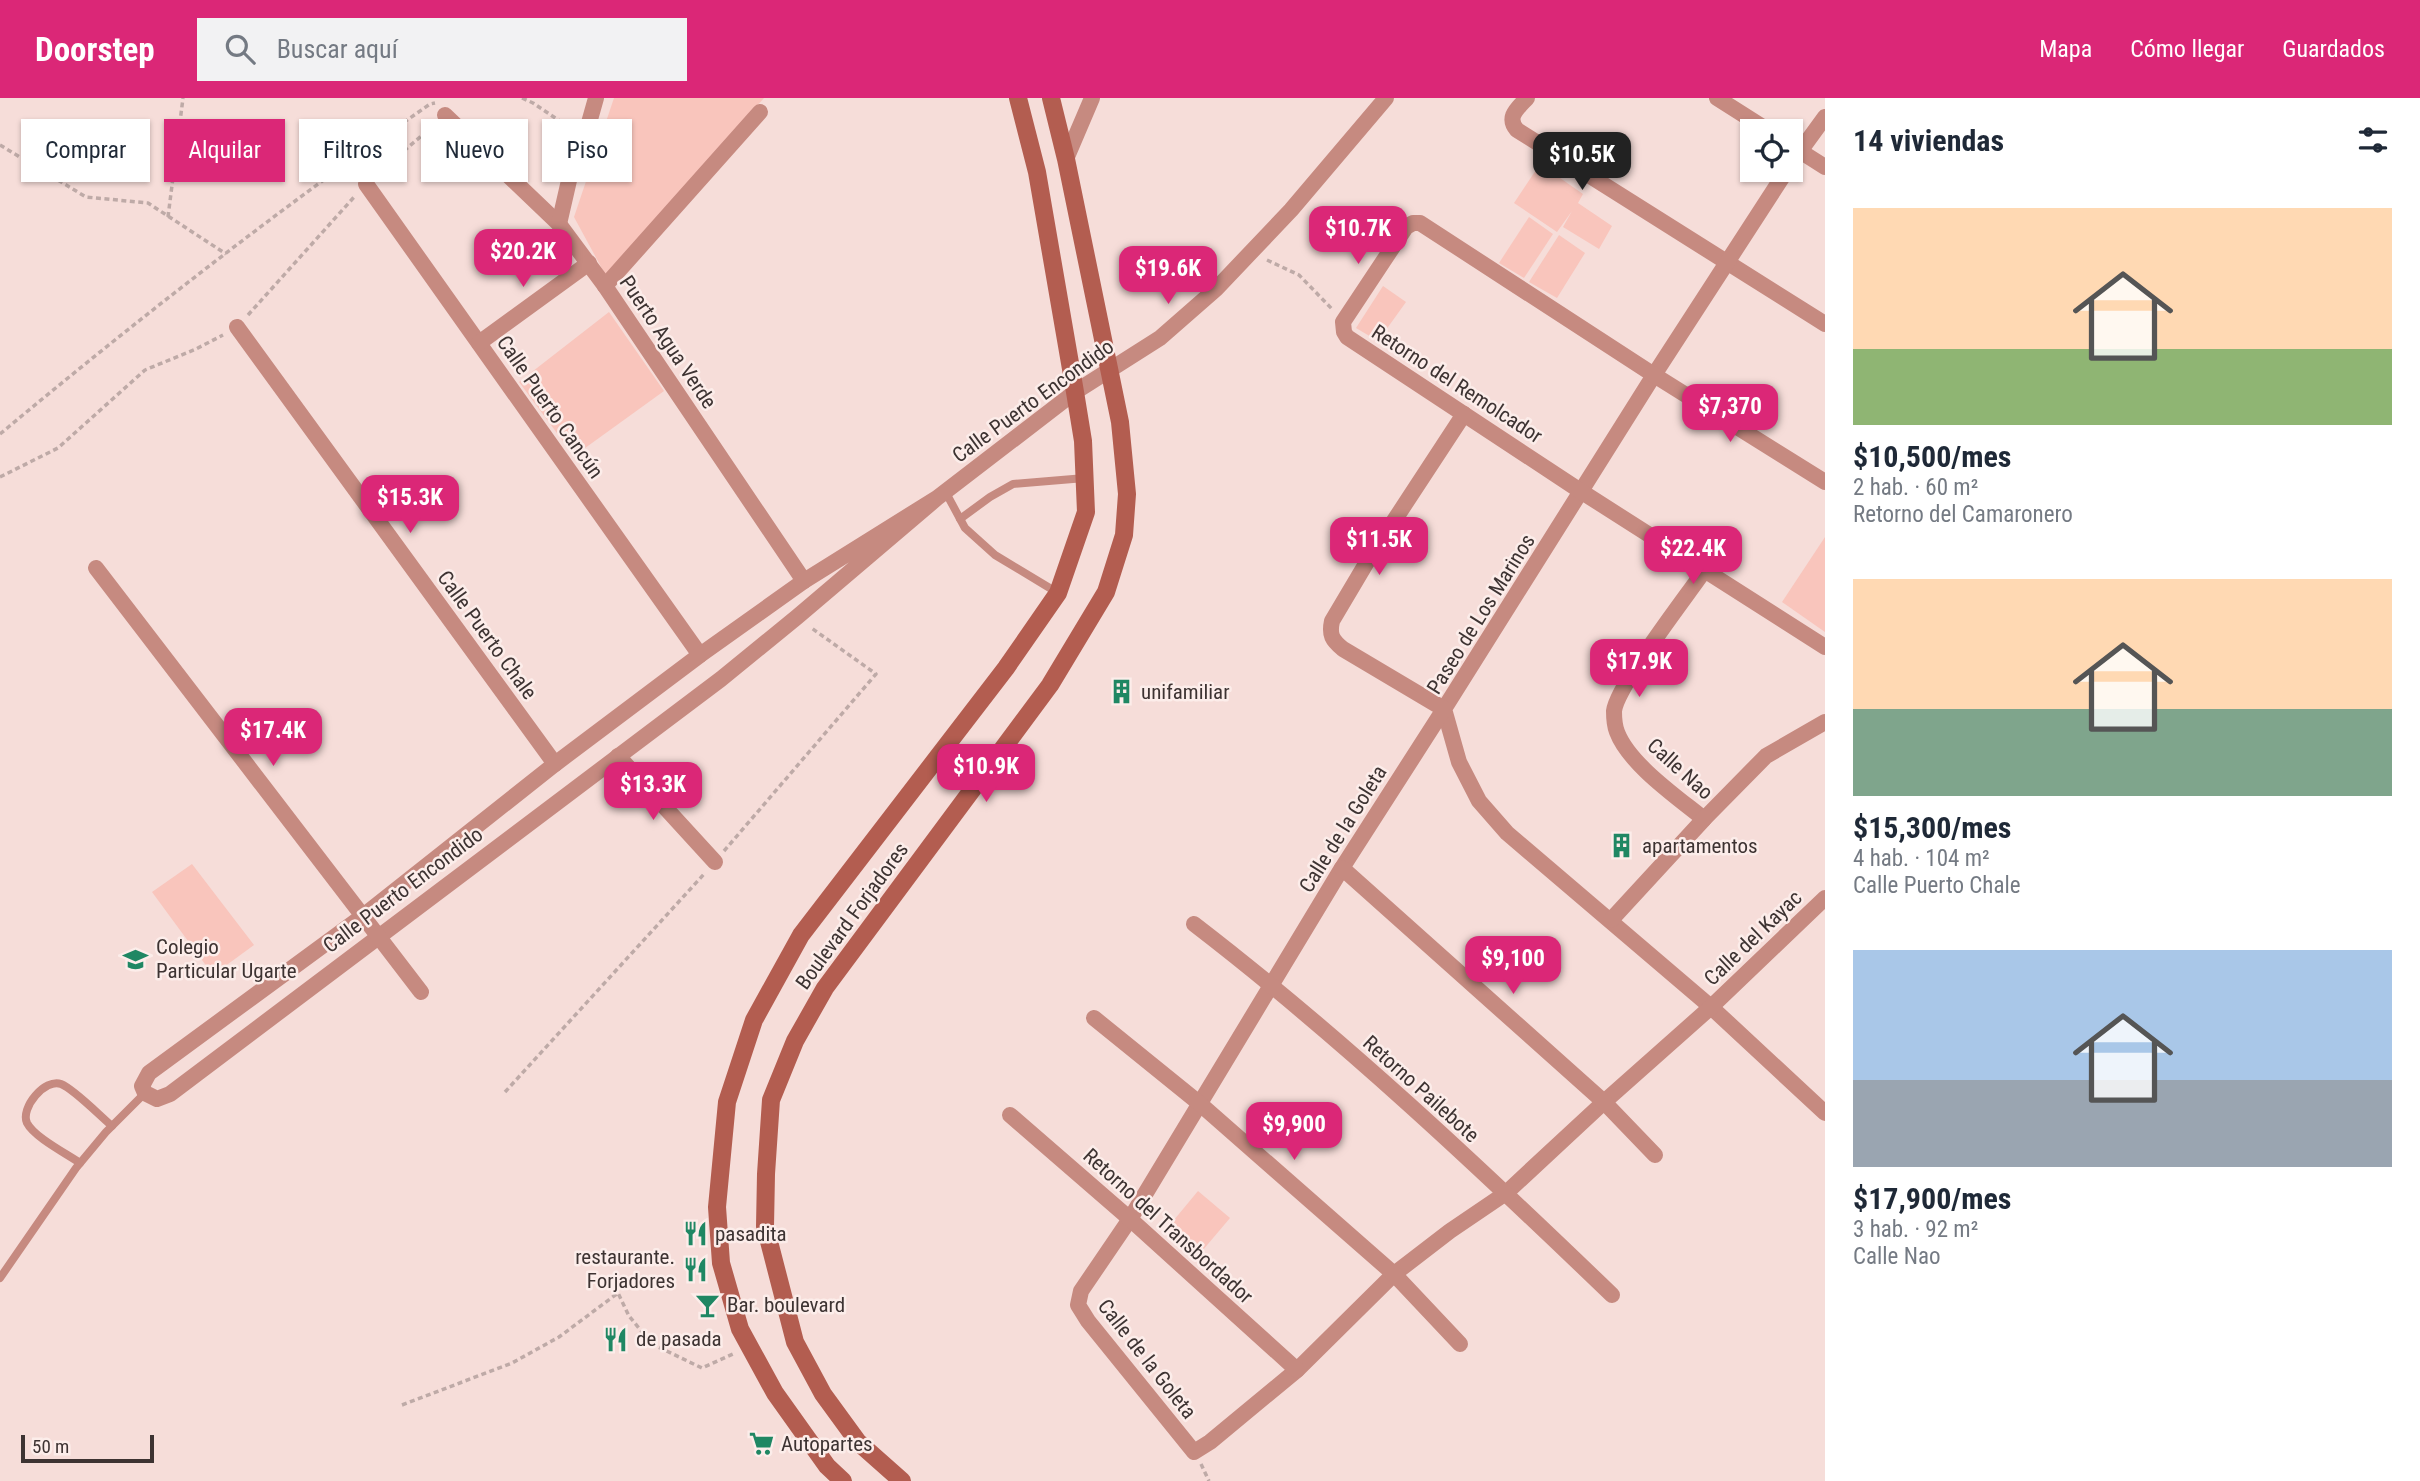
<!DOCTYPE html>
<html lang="es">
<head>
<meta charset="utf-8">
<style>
	body { margin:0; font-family:"Roboto Condensed",sans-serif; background:#f2f2f3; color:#1f2937; height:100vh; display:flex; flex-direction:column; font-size:26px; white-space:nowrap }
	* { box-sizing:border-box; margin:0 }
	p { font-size:23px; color:#747a83 }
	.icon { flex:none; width:38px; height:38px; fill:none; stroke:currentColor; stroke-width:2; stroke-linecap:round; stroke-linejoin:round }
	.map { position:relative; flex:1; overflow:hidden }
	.side { display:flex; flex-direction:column; background:#fff; width:595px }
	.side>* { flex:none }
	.guide { position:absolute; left:21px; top:21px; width:665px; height:63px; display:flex; gap:14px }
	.controls { position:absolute; left:1740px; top:21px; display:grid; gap:14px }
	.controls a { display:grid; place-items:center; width:63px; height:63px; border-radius:0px; background:#fff; box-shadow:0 2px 5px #0004; font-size:35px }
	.scale { position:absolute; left:21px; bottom:18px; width:133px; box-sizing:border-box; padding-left:7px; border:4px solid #3d3332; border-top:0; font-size:19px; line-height:24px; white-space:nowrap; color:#3d3332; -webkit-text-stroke:5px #fcedea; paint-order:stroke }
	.price { position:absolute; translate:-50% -60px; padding:0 16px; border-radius:14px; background:#db2777; color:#fff; font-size:23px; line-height:46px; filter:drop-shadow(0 2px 4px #0008) }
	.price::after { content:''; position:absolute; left:50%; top:42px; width:21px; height:16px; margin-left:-10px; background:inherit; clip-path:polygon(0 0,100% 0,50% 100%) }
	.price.current { background:#222; color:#fff }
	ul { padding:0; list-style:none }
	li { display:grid; align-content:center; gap:14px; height:371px; padding:0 28px }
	li span { display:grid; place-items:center; height:217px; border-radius:0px; color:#555 }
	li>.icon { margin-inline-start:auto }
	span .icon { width:126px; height:126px; fill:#fffc; stroke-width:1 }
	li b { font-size:30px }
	h2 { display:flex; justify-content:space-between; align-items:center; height:84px; padding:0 28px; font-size:30px }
	.tag { padding:0 24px; border-radius:0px; background:#fff; box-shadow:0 2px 5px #0004; font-size:24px; line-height:63px }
	.tag.current { background:#db2777; color:#fff }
	header { display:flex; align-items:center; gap:42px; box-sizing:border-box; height:98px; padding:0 35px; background:#db2777; color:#fff }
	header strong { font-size:33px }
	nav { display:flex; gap:38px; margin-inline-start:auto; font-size:24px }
	.search { width:490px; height:63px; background:#f2f2f3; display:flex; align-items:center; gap:18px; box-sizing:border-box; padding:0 24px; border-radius:0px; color:#747a83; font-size:26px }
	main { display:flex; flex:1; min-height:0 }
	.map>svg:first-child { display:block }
</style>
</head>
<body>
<header>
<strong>Doorstep</strong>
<div class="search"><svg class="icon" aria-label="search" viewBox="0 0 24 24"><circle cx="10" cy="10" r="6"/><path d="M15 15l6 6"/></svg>Buscar aquí</div>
<nav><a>Mapa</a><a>Cómo llegar</a><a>Guardados</a></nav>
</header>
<main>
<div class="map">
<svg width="1825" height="1383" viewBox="0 0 1825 1383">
	<rect width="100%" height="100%" fill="#f6ddd9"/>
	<g fill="#f9c5bc">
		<path d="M614,0H764L606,178L574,119Z"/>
		<path d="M1540,66L1583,96L1578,105L1612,128L1599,151L1563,129L1572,113L1557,134L1514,105Z"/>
		<path d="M1529,119L1553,136L1524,180L1499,165Z"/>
		<path d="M1559,137L1585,155L1557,200L1529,184Z"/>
		<path d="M1383,188L1406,204L1378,243L1356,230Z"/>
		<path d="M609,214L664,293L574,358L519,284Z"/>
		<path d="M1825,439V534L1782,504Z"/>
		<path d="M192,766L254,847L213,877L152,794Z"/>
		<path d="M1198,1093L1230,1120L1197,1159H1194L1164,1134Z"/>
	</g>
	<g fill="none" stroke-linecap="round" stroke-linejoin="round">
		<g stroke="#beaaa7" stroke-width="3.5" stroke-dasharray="5 3.5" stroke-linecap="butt">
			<path d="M522,0L533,5L570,30"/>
			<path d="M0,47L86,99L148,105L226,156"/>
			<path d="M378,75L433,28"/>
			<path d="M168,119L183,0"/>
			<path d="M1267,162L1299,177L1332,211"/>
			<path d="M248,217L355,98"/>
			<path d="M0,336C139,220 282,109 430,6L435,5"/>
			<path d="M0,379L58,350L145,272L196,251L223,237"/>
			<path d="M724,753L876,576L810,529"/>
			<path d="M505,994L705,775"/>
			<path d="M402,1307L512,1265L559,1239L618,1195L629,1218L652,1246L702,1270L735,1255"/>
			<path d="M1201,1366L1209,1383"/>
		</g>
		<g stroke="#c68a80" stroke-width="8">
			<path d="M945,393L965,430L995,457L1058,495"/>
			<path d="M960,421L990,399L1013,386L1085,380"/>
			<path d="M80,1065C67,1056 34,1039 27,1025C20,1010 45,980 61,986C74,991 100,1018 112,1028"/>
			<path d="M0,1180L76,1070L106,1034L145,995"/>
		</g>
		<g stroke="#c68a80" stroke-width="16">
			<path d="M1527,0C1517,11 1506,19 1517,32L1825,226"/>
			<path d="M1717,0L1769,33"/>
			<path d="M445,17L559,126L605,188L804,483"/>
			<path d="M1792,48L1825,69"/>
			<path d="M1066,61L1092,0"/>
			<path d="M1790,67L1825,19"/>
			<path d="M1787,72L1654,277L1444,611L1459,664L1479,703L1507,735L1711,909L1825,1015"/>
			<path d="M366,86L700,557"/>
			<path d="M559,126L573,65L585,39L596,0"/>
			<path d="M605,188L760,14"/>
			<path d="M237,229L555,666"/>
			<path d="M479,245L589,165"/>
			<path d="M1464,316L1367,464L1332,523C1329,537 1332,542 1343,551L1444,611L1342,770L1130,1121L1081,1193L1078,1207L1088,1223L1194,1354L1210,1344L1297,1272L1394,1176L1450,1133L1506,1095L1604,1004L1711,909L1825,800"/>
			<path d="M1825,384L1654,277L1420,125H1413L1406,129L1343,224L1344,234L1347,239L1582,394L1825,549"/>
			<path d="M937,400L804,483L700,557L555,666L363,818L149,975L142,988L145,995L157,1001L170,996L721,581L797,519L937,400L1075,294L1160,240L1216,191L1291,112L1386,0"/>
			<path d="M96,470L421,894"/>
			<path d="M618,658L715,764"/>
			<path d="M1704,721C1677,699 1629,666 1617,634C1615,629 1614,619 1614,613C1617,588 1686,499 1704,473"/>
			<path d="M1342,770L1604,1004L1655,1057"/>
			<path d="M1611,822L1704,721L1766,658L1825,624"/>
			<path d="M1194,826C1341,939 1478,1068 1612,1197"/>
			<path d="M1094,920L1199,1005L1394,1176L1460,1246"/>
			<path d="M1010,1017L1130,1121L1297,1272"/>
		</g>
		<g stroke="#b35d50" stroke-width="18">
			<path d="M843,1383L827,1368L775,1295L740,1231L721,1165L717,1109L727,1004L754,922L801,837L1006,570L1058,495L1086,414L1083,343L1075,294L1037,74L1018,0"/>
			<path d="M902,1383L858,1344L823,1296L795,1244L765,1128L766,1076L771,1002L795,943L825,890L1050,587L1106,494L1124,437L1127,396L1120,324L1066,61L1051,0"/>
		</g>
	</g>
	<defs>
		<symbol id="building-bare" viewBox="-9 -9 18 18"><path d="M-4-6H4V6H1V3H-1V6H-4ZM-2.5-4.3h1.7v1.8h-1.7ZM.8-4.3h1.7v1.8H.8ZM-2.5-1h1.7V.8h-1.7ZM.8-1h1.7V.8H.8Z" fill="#1f8763" stroke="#fcedea" stroke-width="2.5" paint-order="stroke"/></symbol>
		<symbol id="school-bare" viewBox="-9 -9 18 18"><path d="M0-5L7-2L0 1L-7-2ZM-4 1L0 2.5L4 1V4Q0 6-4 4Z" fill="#1f8763" stroke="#fcedea" stroke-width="2.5" paint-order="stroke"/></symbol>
		<symbol id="restaurant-bare" viewBox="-9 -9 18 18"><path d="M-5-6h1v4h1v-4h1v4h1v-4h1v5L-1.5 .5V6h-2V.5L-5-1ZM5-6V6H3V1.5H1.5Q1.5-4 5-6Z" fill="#1f8763" stroke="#fcedea" stroke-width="2.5" paint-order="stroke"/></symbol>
		<symbol id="bar-bare" viewBox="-9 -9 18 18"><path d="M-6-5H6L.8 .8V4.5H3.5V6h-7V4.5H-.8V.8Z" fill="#1f8763" stroke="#fcedea" stroke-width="2.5" paint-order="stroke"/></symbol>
		<symbol id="supermarket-bare" viewBox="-9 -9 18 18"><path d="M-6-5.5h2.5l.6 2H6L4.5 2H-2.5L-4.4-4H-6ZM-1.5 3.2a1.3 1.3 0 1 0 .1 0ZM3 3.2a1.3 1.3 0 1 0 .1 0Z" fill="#1f8763" stroke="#fcedea" stroke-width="2.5" paint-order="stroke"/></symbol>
	</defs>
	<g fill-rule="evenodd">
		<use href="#building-bare" x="1104" y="576" width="35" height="35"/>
		<use href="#building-bare" x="1604" y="730" width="35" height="35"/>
		<use href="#school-bare" x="118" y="844" width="35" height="35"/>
		<use href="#restaurant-bare" x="678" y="1118" width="35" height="35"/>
		<use href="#restaurant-bare" x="678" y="1154" width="35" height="35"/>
		<use href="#bar-bare" x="690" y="1190" width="35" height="35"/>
		<use href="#restaurant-bare" x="598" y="1224" width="35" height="35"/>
		<use href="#supermarket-bare" x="744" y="1328" width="35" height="35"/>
	</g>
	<g text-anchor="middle" stroke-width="5" stroke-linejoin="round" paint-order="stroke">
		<g font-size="21" fill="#3d3332" stroke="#fcedea">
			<text transform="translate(668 244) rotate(56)" y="7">Puerto Agua Verde</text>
			<text transform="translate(1457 286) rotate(33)" y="7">Retorno del Remolcador</text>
			<text transform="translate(1033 303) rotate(-36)" y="7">Calle Puerto Encondido</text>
			<text transform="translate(550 309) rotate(55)" y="7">Calle Puerto Cancún</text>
			<text transform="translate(1481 516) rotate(-58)" y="7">Paseo de Los Marinos</text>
			<text transform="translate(487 537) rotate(54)" y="7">Calle Puerto Chale</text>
			<text transform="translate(1680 671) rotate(42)" y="7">Calle Nao</text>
			<text transform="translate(1343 731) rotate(-58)" y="7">Calle de la Goleta</text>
			<text transform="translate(403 792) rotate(-37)" y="7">Calle Puerto Encondido</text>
			<text transform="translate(852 818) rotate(-54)" y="7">Boulevard Forjadores</text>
			<text transform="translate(1753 840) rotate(-44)" y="7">Calle del Kayac</text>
			<text transform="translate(1421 991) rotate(42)" y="7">Retorno Pailebote</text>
			<text transform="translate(1168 1128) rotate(42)" y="7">Retorno del Transbordador</text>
			<text transform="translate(1147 1261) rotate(52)" y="7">Calle de la Goleta</text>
		</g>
		<g font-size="21" fill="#3d3332" stroke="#fcedea" text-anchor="start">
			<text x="1141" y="601">unifamiliar</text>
			<text x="1642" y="755">apartamentos</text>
			<text x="156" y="856">Colegio<tspan x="156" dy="24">Particular Ugarte</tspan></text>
			<text x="715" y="1143">pasadita</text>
			<text x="675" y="1166" text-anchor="end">restaurante.<tspan x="675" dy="24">Forjadores</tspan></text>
			<text x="727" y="1214">Bar. boulevard</text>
			<text x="636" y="1248">de pasada</text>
			<text x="781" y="1353">Autopartes</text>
		</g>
	</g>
</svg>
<div class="controls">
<a><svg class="icon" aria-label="locate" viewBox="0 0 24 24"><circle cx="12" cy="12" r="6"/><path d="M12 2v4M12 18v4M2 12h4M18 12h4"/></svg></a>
</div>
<div class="scale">50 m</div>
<b class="price current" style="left:1582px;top:94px">$10.5K</b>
<b class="price" style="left:1358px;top:168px">$10.7K</b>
<b class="price" style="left:523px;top:191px">$20.2K</b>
<b class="price" style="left:1168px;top:208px">$19.6K</b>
<b class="price" style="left:1730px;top:346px">$7,370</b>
<b class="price" style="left:410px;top:437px">$15.3K</b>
<b class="price" style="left:1379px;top:479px">$11.5K</b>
<b class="price" style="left:1693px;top:488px">$22.4K</b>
<b class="price" style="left:1639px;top:601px">$17.9K</b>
<b class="price" style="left:273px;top:670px">$17.4K</b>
<b class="price" style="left:986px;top:706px">$10.9K</b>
<b class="price" style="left:653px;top:724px">$13.3K</b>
<b class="price" style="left:1513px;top:898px">$9,100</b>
<b class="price" style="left:1294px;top:1064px">$9,900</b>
<div class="guide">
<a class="tag">Comprar</a>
<a class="tag current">Alquilar</a>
<a class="tag">Filtros</a>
<a class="tag">Nuevo</a>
<a class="tag">Piso</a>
</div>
</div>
<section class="side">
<h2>14 viviendas<svg class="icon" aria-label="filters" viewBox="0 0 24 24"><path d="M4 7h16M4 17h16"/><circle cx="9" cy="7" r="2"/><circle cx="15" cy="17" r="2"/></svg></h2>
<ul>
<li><span style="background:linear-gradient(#ffd9b3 65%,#8fb573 0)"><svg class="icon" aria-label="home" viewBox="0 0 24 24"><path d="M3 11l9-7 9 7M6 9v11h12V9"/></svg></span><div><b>$10,500/mes</b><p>2 hab. · 60 m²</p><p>Retorno del Camaronero</p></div></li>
<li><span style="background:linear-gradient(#ffd9b3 60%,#7fa58c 0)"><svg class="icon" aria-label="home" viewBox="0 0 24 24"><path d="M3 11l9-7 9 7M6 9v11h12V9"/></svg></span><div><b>$15,300/mes</b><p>4 hab. · 104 m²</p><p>Calle Puerto Chale</p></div></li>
<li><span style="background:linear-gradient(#a9c7e8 60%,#9aa5b1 0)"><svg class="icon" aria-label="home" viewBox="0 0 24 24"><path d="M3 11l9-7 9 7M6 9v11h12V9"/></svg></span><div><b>$17,900/mes</b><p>3 hab. · 92 m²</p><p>Calle Nao</p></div></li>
</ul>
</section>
</main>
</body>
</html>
